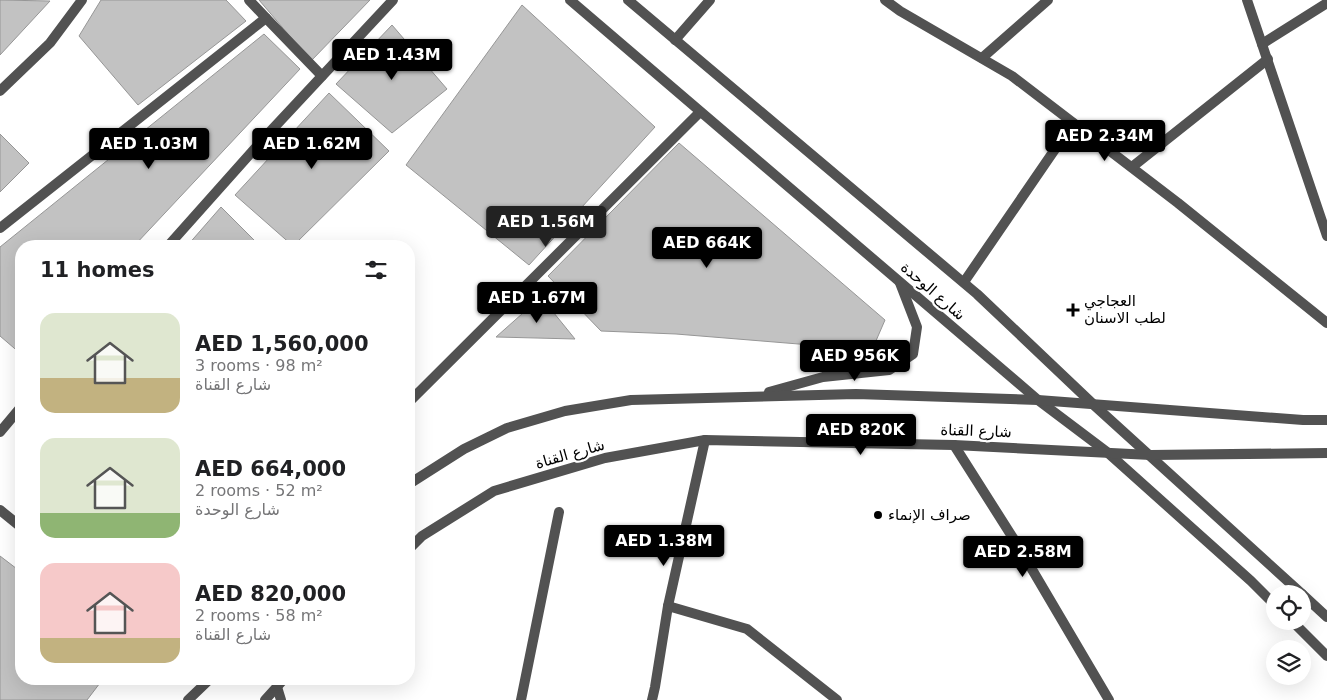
<!DOCTYPE html>
<html lang="en">
<head>
<meta charset="utf-8">
<style>
	body { margin:0; font-family:"DejaVu Sans","Noto Sans Arabic",sans-serif; background:#f2f2f2; color:#202124; height:100vh; display:flex; flex-direction:column; font-size:19px; white-space:nowrap }
	* { box-sizing:border-box; margin:0 }
	p { font-size:16px; color:#757577 }
	.icon { flex:none; width:28px; height:28px; fill:none; stroke:currentColor; stroke-width:2; stroke-linecap:round; stroke-linejoin:round }
	.map { position:relative; flex:1; overflow:hidden }
	.details { position:absolute; left:15px; top:240px; width:400px; height:445px; display:flex; flex-direction:column; background:#fff; border-radius:20px; box-shadow:0 5px 20px #0002 }
	.details>* { flex:none }
	.fabs { position:absolute; left:1266px; top:585px; display:grid; gap:10px }
	.fabs a { display:grid; place-items:center; width:45px; height:45px; border-radius:50%; background:#fff; box-shadow:0 5px 20px #0002; font-size:25px }
	.price { position:absolute; translate:-50% -42px; padding:0 11px; border-radius:5px; background:#000; color:#fff; font-size:16px; line-height:32px; filter:drop-shadow(0 1px 2px #0008) }
	.price::after { content:''; position:absolute; left:50%; top:30px; width:15px; height:11px; margin-left:-8px; background:inherit; clip-path:polygon(0 0,100% 0,50% 100%) }
	.price.active { background:#222; color:#fff }
	ul { padding:0; list-style:none }
	li { display:flex; align-items:center; gap:15px; height:125px; padding:0 25px }
	li span { display:grid; place-items:center; flex:none; width:140px; height:100px; border-radius:15px; color:#555 }
	li>.icon { margin-inline-start:auto }
	span .icon { width:60px; height:60px; fill:#fffc; stroke-width:1 }
	li b { font-size:21px }
	h2 { display:flex; justify-content:space-between; align-items:center; height:60px; padding:0 25px; font-size:21px }
	.map>svg:first-child { display:block }
</style>
</head>
<body>
<div class="map">
<svg width="1327" height="700" viewBox="0 0 1327 700">
	<rect width="100%" height="100%" fill="#fff"/>
	<g fill="#c2c2c2" stroke="#969696">
		<path d="M0,0L50,1L0,55Z"/>
		<path d="M101,0H226L246,21L138,105L79,36Z"/>
		<path d="M259,0H370L311,61Z"/>
		<path d="M522,5L655,127L529,265L406,165Z"/>
		<path d="M392,25L447,89L392,133L336,84Z"/>
		<path d="M264,34L300,69L134,246H21V354L0,336V247Z"/>
		<path d="M329,93L389,151L293,246L235,195Z"/>
		<path d="M0,134L29,163L0,192Z"/>
		<path d="M679,143L885,320L872,350L676,334L601,331L548,276Z"/>
		<path d="M221,207L260,246H187Z"/>
		<path d="M541,297L575,339L496,337Z"/>
		<path d="M0,556L21,572V679H103L87,700H0Z"/>
	</g>
	<g fill="none" stroke-linecap="round" stroke-linejoin="round">
		<path stroke="#525252" stroke-width="10" d="M277,687L281,700"/>
		<g stroke="#525252" stroke-width="10">
			<path d="M885,0L900,11L1012,76L1178,203L1327,323"/>
			<path d="M1247,0L1327,236"/>
			<path d="M266,18L322,76"/>
			<path d="M675,40L710,0"/>
			<path d="M1262,44L1327,3"/>
			<path d="M982,58L1048,0"/>
			<path d="M0,91L50,43L82,0"/>
			<path d="M1132,167L1268,59"/>
			<path d="M0,228L266,18L249,0"/>
			<path d="M168,246L267,135L393,0"/>
			<path d="M964,282L1073,123"/>
			<path d="M409,402L700,112"/>
			<path d="M0,432L21,407"/>
			<path d="M954,445L1020,549L1109,700"/>
			<path d="M0,510L21,527"/>
			<path d="M668,606L747,629L837,700"/>
			<path d="M521,700L559,512"/>
			<path d="M652,700L655,687L668,606L705,440"/>
		</g>
		<g stroke="#525252" stroke-width="10">
			<path d="M570,0L1038,400L1107,452L1251,581L1275,605"/>
			<path d="M628,0L977,294L1095,406L1302,594"/>
			<path d="M769,392L823,377L889,370L913,354L917,327L900,283"/>
			<path d="M409,484L464,449L507,428L565,411L631,400L856,394L1038,400L1303,420H1327"/>
			<path d="M409,549L422,536L494,491L605,458L705,440L954,445L1151,455L1327,453"/>
			<path d="M1302,594L1327,617"/>
			<path d="M1292,621L1327,656"/>
			<path d="M188,700L210,679"/>
			<path d="M265,700L284,679"/>
		</g>
	</g>
	<g fill="#000" stroke="#fff" stroke-width="2">
		<path d="M1070.5 302.5h5v5h5v5h-5v5h-5v-5h-5v-5h5z"/>
		<circle cx="878" cy="515" r="5"/>
	</g>
	<g text-anchor="middle" stroke-width="4.5" stroke-linejoin="round" paint-order="stroke">
		<g font-size="15" fill="#000" stroke="#fff">
			<text transform="translate(933 291) rotate(41)" y="5">شارع الوحدة</text>
			<text transform="translate(976 431) rotate(2)" y="5">شارع القناة</text>
			<text transform="translate(570 454) rotate(-16)" y="5">شارع القناة</text>
		</g>
		<g font-size="15" fill="#000" stroke="#fff" text-anchor="start">
			<text x="1084" y="306">العجاجي<tspan x="1084" dy="17">لطب الاسنان</tspan></text>
			<text x="888" y="520">صراف الإنماء</text>
		</g>
	</g>
</svg>
<div class="fabs">
<a><svg class="icon" aria-label="locate" viewBox="0 0 24 24"><circle cx="12" cy="12" r="6"/><path d="M12 2v4M12 18v4M2 12h4M18 12h4"/></svg></a>
<a><svg class="icon" aria-label="layers" viewBox="0 0 24 24"><path d="M12 4l9 5-9 5-9-5zM3 14l9 5 9-5"/></svg></a>
</div>
<b class="price" style="left:392px;top:81px">AED 1.43M</b>
<b class="price" style="left:1105px;top:162px">AED 2.34M</b>
<b class="price" style="left:149px;top:170px">AED 1.03M</b>
<b class="price" style="left:312px;top:170px">AED 1.62M</b>
<b class="price active" style="left:546px;top:248px">AED 1.56M</b>
<b class="price" style="left:707px;top:269px">AED 664K</b>
<b class="price" style="left:537px;top:324px">AED 1.67M</b>
<b class="price" style="left:855px;top:382px">AED 956K</b>
<b class="price" style="left:861px;top:456px">AED 820K</b>
<b class="price" style="left:664px;top:567px">AED 1.38M</b>
<b class="price" style="left:1023px;top:578px">AED 2.58M</b>
<section class="details">
<h2>11 homes<svg class="icon" aria-label="filters" viewBox="0 0 24 24"><path d="M4 7h16M4 17h16"/><circle cx="9" cy="7" r="2"/><circle cx="15" cy="17" r="2"/></svg></h2>
<ul>
<li><span style="background:linear-gradient(#dfe7d0 65%,#c2b280 0)"><svg class="icon" aria-label="home" viewBox="0 0 24 24"><path d="M3 11l9-7 9 7M6 9v11h12V9"/></svg></span><div><b>AED 1,560,000</b><p>3 rooms · 98 m²</p><p>شارع القناة</p></div></li>
<li><span style="background:linear-gradient(#dfe7d0 75%,#8fb573 0)"><svg class="icon" aria-label="home" viewBox="0 0 24 24"><path d="M3 11l9-7 9 7M6 9v11h12V9"/></svg></span><div><b>AED 664,000</b><p>2 rooms · 52 m²</p><p>شارع الوحدة</p></div></li>
<li><span style="background:linear-gradient(#f6c9c9 75%,#c2b280 0)"><svg class="icon" aria-label="home" viewBox="0 0 24 24"><path d="M3 11l9-7 9 7M6 9v11h12V9"/></svg></span><div><b>AED 820,000</b><p>2 rooms · 58 m²</p><p>شارع القناة</p></div></li>
</ul>
</section>
</div>
</body>
</html>
